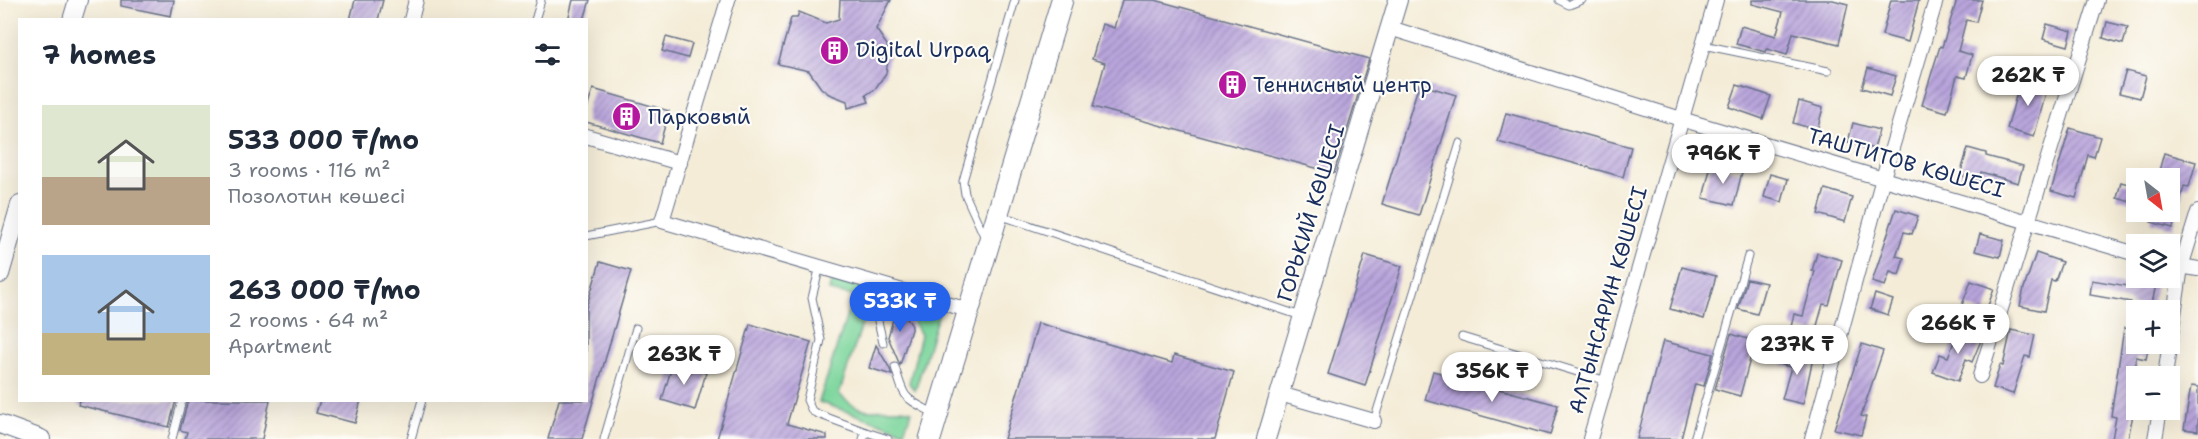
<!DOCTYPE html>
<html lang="en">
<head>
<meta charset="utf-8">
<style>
	body { margin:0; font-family:"Shantell Sans",sans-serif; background:#f2f2f3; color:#1f2937; height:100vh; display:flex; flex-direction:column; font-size:22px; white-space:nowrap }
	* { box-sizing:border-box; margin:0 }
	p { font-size:20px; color:#747a83 }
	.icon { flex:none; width:33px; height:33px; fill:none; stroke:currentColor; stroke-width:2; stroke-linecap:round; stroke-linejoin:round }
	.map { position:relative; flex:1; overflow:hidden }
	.panel { position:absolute; left:18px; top:18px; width:570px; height:384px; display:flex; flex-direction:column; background:#fff; border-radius:0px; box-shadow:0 6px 24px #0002 }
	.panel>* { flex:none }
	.needle { width:39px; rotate:149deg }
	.tools { position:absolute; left:2126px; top:168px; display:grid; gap:12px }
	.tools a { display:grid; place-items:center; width:54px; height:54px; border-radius:0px; background:#fff; box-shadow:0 6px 24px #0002; font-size:30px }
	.price { position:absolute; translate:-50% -51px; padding:0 14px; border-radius:21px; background:#fff; color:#222; font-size:20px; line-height:39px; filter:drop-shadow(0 2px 3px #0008) }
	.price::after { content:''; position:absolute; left:50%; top:36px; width:18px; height:14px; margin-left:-9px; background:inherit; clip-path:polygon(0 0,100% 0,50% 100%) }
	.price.active { background:#2563eb; color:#fff }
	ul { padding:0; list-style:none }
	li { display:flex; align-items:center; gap:18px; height:150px; padding:0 24px }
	li span { display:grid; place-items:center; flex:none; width:168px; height:120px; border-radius:0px; color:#555 }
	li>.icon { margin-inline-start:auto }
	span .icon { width:72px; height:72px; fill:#fffc; stroke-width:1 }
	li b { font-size:26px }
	h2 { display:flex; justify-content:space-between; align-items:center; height:72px; padding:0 24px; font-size:26px }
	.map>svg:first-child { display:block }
</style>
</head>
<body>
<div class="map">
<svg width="2198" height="439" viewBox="0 0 2198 439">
	<defs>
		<pattern id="building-hatch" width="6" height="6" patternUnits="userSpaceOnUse" patternTransform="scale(1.5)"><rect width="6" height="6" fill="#b9a5dc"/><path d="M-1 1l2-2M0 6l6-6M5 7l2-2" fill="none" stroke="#9687b6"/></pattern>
	</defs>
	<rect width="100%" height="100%" fill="#fdfcf7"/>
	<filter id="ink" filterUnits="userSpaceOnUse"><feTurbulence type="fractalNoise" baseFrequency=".0167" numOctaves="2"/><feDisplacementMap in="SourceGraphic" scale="12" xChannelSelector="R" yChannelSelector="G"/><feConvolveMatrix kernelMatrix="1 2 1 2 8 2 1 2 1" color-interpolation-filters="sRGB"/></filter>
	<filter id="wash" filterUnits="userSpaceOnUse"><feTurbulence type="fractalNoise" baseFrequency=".008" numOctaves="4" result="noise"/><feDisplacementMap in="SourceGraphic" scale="24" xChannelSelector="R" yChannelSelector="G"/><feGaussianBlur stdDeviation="1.35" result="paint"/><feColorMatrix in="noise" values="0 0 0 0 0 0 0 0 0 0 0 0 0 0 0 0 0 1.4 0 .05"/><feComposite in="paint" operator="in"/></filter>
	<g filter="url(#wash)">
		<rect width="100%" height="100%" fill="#f4ecd7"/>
		<g fill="#7bd59b" stroke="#4b827c" stroke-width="1.5">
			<path d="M832,277L866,286L871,297L839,394C869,423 880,402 912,411L904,431L819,402L853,296L829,291Z"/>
			<path d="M904,300L939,312L915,391L909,383L921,335L904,304Z"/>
		</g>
		<g id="blocks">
			<g fill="url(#building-hatch)">
				<path d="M121,0H174L171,16L121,6Z"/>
				<path d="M355,0H383L378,20H350Z"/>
				<path d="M573,0H590L584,20H568Z"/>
				<path d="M840,0H891L876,29L887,45L889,55L886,73L875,89L866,95L869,102L848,108L847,101L829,94L821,88L809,71L778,64L791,18H797L799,12L826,23L839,19Z"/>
				<path d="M1122,0H1155L1369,59L1334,173L1093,107L1105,63L1092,59L1102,24L1114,28Z"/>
				<path d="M1752,0H1833L1848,4L1839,44L1793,33L1787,55L1767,49L1766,52L1736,44L1741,26L1776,36L1783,12L1752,4Z"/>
				<path d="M1891,0H1919L1908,42L1882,35Z"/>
				<path d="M1957,0H1982L1976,22L1966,20L1958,51L1972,55L1966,78L1957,76L1947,112L1922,105L1940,46L1942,47Z"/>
				<path d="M2107,22L2128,27L2123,44L2103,38Z"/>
				<path d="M2047,24L2072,31L2068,46L2043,39Z"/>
				<path d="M666,37L692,44L688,58L662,51Z"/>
				<path d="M1868,68L1896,76L1890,96L1862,88Z"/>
				<path d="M2126,71L2146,76L2140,98L2119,93Z"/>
				<path d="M2021,78L2048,85L2034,137L2007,129Z"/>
				<path d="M1419,84L1456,95L1419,215L1382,204Z"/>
				<path d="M1737,85L1771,96L1763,119L1729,107Z"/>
				<path d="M593,89L669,111L660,143L586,122V112Z"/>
				<path d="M1799,101L1823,108L1817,130L1793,123Z"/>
				<path d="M1506,113L1631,147L1623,177L1498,142Z"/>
				<path d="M1853,123L1879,130L1874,149L1848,142Z"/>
				<path d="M2070,128L2100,137L2094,157L2088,155L2076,198L2051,191Z"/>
				<path d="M1968,148L1986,153V156L2023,166L2018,183L1981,172L1979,181L1960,175Z"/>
				<path d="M2164,153L2196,162L2189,187L2184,186L2173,228L2151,222L2154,212H2169V178H2157Z"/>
				<path d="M1711,165L1742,172L1734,205L1703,198Z"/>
				<path d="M1770,174L1788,179L1782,202L1764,197Z"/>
				<path d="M2121,182L2135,186L2131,202L2117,198Z"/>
				<path d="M1825,189L1852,197L1845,222L1818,214Z"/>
				<path d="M1896,209L1918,216L1912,234L1904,232L1896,256L1904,258L1899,275L1890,272L1885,286L1872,282Z"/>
				<path d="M1980,234L2004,240L2000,257L1975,251Z"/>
				<path d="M1817,253L1842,260L1829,305L1823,304L1815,333L1791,327L1794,314L1803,316L1815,271H1812Z"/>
				<path d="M2036,253L2062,262L2055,281L2051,280L2044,311L2020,306L2024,288Z"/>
				<path d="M1365,255L1402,266L1365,386L1328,374Z"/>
				<path d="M600,262L631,271L582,439H548L559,400H586V308Z"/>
				<path d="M1682,267L1716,276L1704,319L1670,309Z"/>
				<path d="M1747,279L1766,283L1757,314L1738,309Z"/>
				<path d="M2135,279L2156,284L2151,309L2130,305L2131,302L2090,295L2092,280L2133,287Z"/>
				<path d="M1971,281L1994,289L1985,314L1962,305Z"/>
				<path d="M1875,294L1893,300L1888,315L1870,309Z"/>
				<path d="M898,302L912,326L900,365L888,337Z"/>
				<path d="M1038,323L1172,363L1174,355L1234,372L1215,439H1004Z"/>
				<path d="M750,324L811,342L787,424L827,435V439H717Z"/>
				<path d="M2124,328L2136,330V344H2149L2146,359L2136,357V400L2128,439H2112L2116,417L2111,416Z"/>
				<path d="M1959,329L1982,338L1972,362L1966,359L1958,381L1933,372L1940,354L1948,357Z"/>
				<path d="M2011,330L2035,335L2030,357L2025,356L2013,394L1993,388L2000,365L2003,366Z"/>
				<path d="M1731,334L1755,341L1740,396L1715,389Z"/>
				<path d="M1663,341L1713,354L1704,386L1695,384L1681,439H1637Z"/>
				<path d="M1862,344L1883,351L1861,416L1866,417L1861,435L1834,429Z"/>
				<path d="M876,345L889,367L892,375L869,368Z"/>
				<path d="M1786,350L1813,358L1803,404L1782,399L1791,367L1782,365Z"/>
				<path d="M673,363L706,373L695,410L662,400Z"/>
				<path d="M1433,371L1558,405L1550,435L1425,400Z"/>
				<path d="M2191,386L2198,387V431L2184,429Z"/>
				<path d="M79,400H176L169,427L78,405Z"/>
				<path d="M188,400H270L262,439H185L187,432L180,430Z"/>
				<path d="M320,400H361L355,423L316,413Z"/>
			</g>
		</g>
	</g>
	<g filter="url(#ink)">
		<use href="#blocks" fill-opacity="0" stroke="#677188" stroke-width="1.5"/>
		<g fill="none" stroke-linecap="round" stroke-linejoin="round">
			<defs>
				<g id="lane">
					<path d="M1559,0L1569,5L1582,0"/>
					<path d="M535,20L541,0"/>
					<path d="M1703,45L1828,71"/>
					<path d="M999,215L1301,316"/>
					<path d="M586,236L662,221"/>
					<path d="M985,238L965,194L963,181L1015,0"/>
					<path d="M820,266L812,298L821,340L807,400L812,411L818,414L866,432L863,439"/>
					<path d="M1462,337L1607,381"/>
					<path d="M883,343L878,321L888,286"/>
					<path d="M895,367C905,401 904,397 935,414"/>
					<path d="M1374,421L1460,143"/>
					<path d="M866,432L888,439"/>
					<path d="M172,439L182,400"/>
					<path d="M411,439L422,400"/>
					<path d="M604,439L636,328"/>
					<path d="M1694,439L1748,256"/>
				</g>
				<g id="street">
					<path d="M728,0L662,221L968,310"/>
					<path d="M411,20L416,0"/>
					<path d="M1390,28L1681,119L2136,254"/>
					<path d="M586,136L680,163"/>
					<path d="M2169,264L2198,269"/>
					<path d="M1980,376L2097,0"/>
					<path d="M2165,376L2181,267L2198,212"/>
					<path d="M1280,394L1374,421"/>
					<path d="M1590,439L1716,0"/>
					<path d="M1812,439L1883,178L1936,0"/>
					<path d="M2155,439L2160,410"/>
				</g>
				<g id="secondary">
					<path d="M72,20L78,0"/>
					<path d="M0,274L20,205"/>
					<path d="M0,424L41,439"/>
					<path d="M1266,439L1398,0"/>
				</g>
				<path id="primary" d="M930,439L1062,0"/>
			</defs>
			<use href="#lane" stroke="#677188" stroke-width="9"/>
			<use href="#street" stroke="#677188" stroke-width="16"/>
			<use href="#secondary" stroke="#677188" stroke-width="20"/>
			<use href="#primary" stroke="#677188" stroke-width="23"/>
			<use href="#lane" stroke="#fff" stroke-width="7"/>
			<use href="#street" stroke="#fff" stroke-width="14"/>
			<use href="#secondary" stroke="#fff" stroke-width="18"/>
			<use href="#primary" stroke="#fff" stroke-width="21"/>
		</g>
	</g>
	<defs>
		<symbol id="building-disc" viewBox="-11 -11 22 22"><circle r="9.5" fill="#b5179e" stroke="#fdfcf7"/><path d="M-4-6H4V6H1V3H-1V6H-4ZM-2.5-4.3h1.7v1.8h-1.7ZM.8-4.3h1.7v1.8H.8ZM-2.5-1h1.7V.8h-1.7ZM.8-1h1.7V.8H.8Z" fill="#fff"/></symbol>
	</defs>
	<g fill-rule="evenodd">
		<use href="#building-disc" x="818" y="34" width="33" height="33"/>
		<use href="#building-disc" x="1216" y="68" width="33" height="33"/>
		<use href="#building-disc" x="610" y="100" width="33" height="33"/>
	</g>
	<g text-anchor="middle" stroke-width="4.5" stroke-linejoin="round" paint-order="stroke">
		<g font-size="21" fill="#1b2f5e" stroke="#fdfcf7" text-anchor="start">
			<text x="856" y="57">Digital Urpaq</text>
			<text x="1253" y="92">Теннисный центр</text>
			<text x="648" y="124">Парковый</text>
		</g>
		<g font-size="21" fill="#1b2f5e" stroke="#fdfcf7">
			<text transform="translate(1906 163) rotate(16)" y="7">ТАШТИТОВ КӨШЕСІ</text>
			<text transform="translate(1311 213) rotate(-73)" y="7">ГОРЬКИЙ КӨШЕСІ</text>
			<text transform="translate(1608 300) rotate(-74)" y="7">АЛТЫНСАРИН КӨШЕСІ</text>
		</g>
	</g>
</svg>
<div class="tools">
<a><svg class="needle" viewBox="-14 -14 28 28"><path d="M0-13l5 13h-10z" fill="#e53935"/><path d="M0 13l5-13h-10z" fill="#747a83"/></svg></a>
<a><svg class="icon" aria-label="layers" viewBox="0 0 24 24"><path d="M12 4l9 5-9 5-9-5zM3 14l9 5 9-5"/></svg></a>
<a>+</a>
<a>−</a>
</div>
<b class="price" style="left:2028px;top:107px">262K ₸</b>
<b class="price" style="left:1723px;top:185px">796K ₸</b>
<b class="price active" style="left:900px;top:333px">533K ₸</b>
<b class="price" style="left:1958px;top:355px">266K ₸</b>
<b class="price" style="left:1797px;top:376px">237K ₸</b>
<b class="price" style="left:684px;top:386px">263K ₸</b>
<b class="price" style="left:1492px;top:403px">356K ₸</b>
<section class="panel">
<h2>7 homes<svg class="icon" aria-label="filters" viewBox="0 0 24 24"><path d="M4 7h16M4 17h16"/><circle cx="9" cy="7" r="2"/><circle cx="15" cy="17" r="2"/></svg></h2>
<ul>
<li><span style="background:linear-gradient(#dfe7d0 60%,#b9a48a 0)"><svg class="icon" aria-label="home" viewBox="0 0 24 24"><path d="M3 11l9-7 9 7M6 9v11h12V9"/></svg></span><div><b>533 000 ₸/mo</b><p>3 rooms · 116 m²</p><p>Позолотин көшесі</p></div></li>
<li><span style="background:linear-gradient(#a9c7e8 65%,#c2b280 0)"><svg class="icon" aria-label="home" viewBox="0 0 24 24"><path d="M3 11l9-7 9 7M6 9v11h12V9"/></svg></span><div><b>263 000 ₸/mo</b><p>2 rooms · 64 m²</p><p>Apartment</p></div></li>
</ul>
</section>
</div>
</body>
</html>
